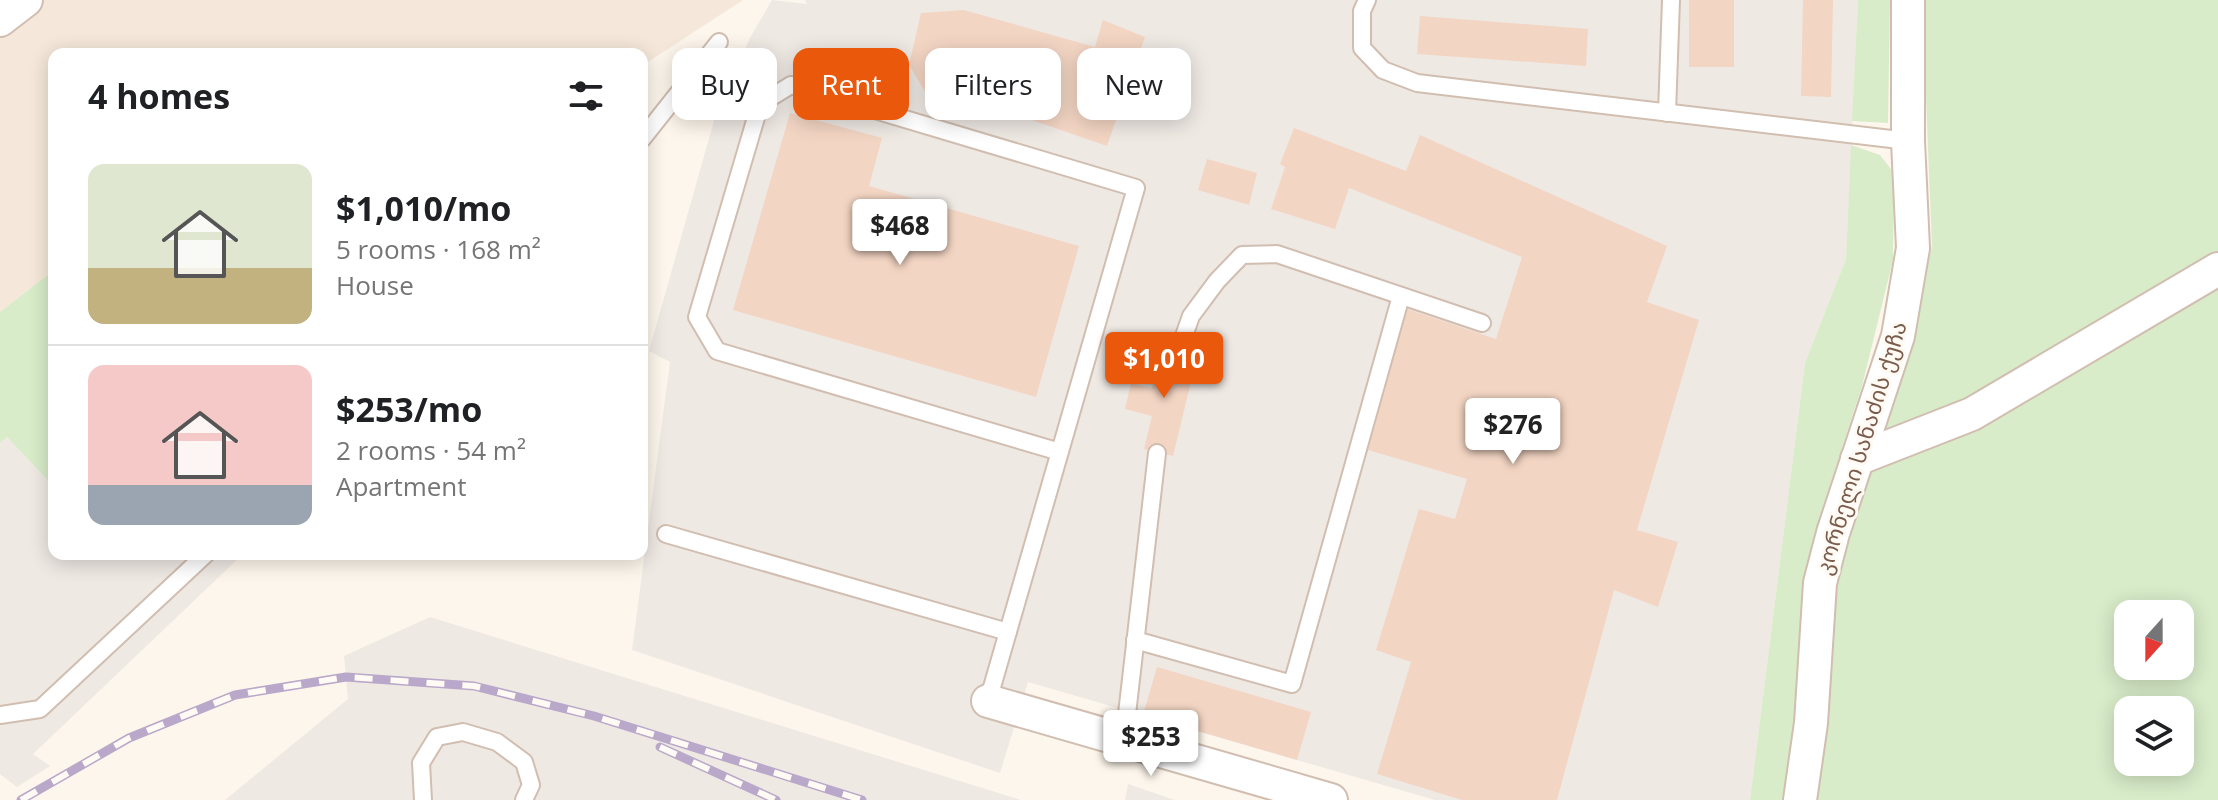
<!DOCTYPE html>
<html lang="en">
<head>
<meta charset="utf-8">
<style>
	body { margin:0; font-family:"Open Sans","Noto Sans Georgian",sans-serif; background:#f2f2f2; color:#202124; height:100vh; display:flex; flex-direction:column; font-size:30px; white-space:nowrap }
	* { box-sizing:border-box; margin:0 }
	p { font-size:26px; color:#757577 }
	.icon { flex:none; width:44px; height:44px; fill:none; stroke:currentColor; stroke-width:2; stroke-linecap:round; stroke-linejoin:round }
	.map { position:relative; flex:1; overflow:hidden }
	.sheet { position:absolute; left:48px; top:48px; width:600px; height:512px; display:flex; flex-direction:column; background:#fff; border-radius:16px; box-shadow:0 4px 20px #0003 }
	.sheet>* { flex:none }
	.top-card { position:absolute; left:672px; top:48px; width:760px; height:72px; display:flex; gap:16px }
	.needle { width:52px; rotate:201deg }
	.tools { position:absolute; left:2114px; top:600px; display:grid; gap:16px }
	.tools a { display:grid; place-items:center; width:80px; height:80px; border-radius:16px; background:#fff; box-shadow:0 4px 20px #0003; font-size:40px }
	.price { position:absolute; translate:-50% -68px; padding:0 18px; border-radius:8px; background:#fff; color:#222; font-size:26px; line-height:52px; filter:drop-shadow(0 2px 4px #0008) }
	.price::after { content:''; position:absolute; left:50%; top:48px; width:24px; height:18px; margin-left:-12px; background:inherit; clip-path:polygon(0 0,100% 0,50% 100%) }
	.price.on { background:#ea580c; color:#fff }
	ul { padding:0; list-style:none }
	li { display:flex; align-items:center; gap:24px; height:200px; padding:0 40px }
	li+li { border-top:2px solid #e0e0e0 }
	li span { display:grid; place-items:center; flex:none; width:224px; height:160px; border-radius:16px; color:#555 }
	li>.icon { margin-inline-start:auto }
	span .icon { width:96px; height:96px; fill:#fffc; stroke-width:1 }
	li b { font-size:34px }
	h2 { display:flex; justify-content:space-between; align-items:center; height:96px; padding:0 40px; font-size:34px }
	.chip { padding:0 28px; border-radius:16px; background:#fff; box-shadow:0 4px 20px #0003; font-size:28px; line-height:72px }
	.chip.on { background:#ea580c; color:#fff }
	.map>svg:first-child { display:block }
</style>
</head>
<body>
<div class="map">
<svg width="2218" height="800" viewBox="0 0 2218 800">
	<rect width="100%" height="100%" fill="#fdf6ec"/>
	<path fill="#f5e8da" d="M0,0H743L642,66V54H54V270L0,312Z"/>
	<g fill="#efe9e4">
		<path d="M772,0L807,4L805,0H1858L1846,259L1805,363L1750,800H1435L1028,682L1000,773L632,650L670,362L649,351L717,110L751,36Z"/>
		<path d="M7,437L54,487V554H243L33,754L50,766L17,787L0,774V443Z"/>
		<path d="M430,617L1021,800H225L348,699L344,656Z"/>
		<path d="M1128,784L1175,800H1125Z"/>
	</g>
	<g fill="#d8ecc9" fill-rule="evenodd">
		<path d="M1858,0H1890L1888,123L1852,121Z"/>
		<path d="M1922,0H2218V800H1818L1834,593L1855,502L1902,373L1932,246ZM2128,614H2180V666H2128ZM2128,710H2180V762H2128Z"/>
		<path d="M1851,145L1880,155L1894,173L1893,260L1862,386L1814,535L1802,592L1798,758L1782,800H1750L1805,363L1846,259Z"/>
		<path d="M54,270V487L7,437L0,443V312Z"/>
	</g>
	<g fill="#f3d5c3">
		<rect x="1689" y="0" width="45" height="67"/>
		<path d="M1803,0H1833L1831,97L1801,96Z"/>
		<path d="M964,10L1095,47L1103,20L1145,37L1107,146L1000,109L929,98L909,65L921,13Z"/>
		<path d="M1420,16L1588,29L1586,66L1417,54Z"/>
		<path d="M790,113L882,138L869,186L1079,246L1036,397L733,310Z"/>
		<path d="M1294,128L1406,171L1420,135L1667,246L1647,302L1699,320L1637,530L1678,542L1658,607L1614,590L1557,800H1462L1377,774L1411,662L1376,650L1419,509L1455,519L1467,479L1368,450L1407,309L1496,339L1522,257L1349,188L1335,229L1271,209L1285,167L1280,164Z"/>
		<path d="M1207,159L1257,173L1249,205L1198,190Z"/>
		<path d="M1162,349L1197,357L1173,456L1144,449L1152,416L1125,409L1131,383L1152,388Z"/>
		<path d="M1157,667L1311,712L1297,760L1143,715Z"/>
	</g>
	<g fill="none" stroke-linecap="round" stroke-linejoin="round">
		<defs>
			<g id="service">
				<path d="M1367,0L1362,11V48L1383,70L1417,83L1908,141"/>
				<path d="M1667,113L1671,0"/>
				<path d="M642,139L719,42"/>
				<path d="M1178,353L1191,316L1217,281L1242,255L1277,254L1482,323"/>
				<path d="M666,534L1008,632"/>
				<path d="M1135,640L1292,684L1401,296"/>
				<path d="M988,701L1136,188L791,85L760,104L697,317L717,351L1060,452"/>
				<path d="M0,715L40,709L206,554"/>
				<path d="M1124,740L1157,453"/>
				<path d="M423,800L421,763L437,737L463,732L497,742L524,762L531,785L524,800"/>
			</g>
			<g id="minor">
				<path d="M0,20L26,0"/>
				<path d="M1857,459L1972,414L2218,269"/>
				<path d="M988,701L1331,800"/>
				<path d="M1800,800L1811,723L1820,583L1833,533L1898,336L1913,248L1908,141V0"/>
			</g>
		</defs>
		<use href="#service" stroke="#d1beb0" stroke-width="20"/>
		<use href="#minor" stroke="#d1beb0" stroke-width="36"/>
		<use href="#service" stroke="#fff" stroke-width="16"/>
		<use href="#minor" stroke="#fff" stroke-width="32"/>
		<defs>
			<g id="rail">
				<path d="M660,747L776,800"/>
				<path d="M21,800L129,738L235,695L346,677L474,686L594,716L862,800"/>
			</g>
		</defs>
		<use href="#rail" stroke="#b9a8c9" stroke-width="9"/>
		<use href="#rail" stroke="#fffaf3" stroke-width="6" stroke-dasharray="18" stroke-linecap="butt"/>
	</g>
	<g text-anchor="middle" stroke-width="6" stroke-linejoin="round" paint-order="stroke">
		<g font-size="22" fill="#7a5c4d" stroke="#fffaf3">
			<text transform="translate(1861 448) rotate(-73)" y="8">კორნელი სანაძის ქუჩა</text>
		</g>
	</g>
</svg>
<div class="tools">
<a><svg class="needle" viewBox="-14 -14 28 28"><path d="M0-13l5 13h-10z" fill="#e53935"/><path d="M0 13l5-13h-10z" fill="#757577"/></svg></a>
<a><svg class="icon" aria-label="layers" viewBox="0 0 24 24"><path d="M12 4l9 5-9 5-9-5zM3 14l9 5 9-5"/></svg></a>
</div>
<b class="price" style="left:900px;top:267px">$468</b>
<b class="price on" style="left:1164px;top:400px">$1,010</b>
<b class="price" style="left:1513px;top:466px">$276</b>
<b class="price" style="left:1151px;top:778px">$253</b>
<div class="top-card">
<a class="chip">Buy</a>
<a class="chip on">Rent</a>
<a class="chip">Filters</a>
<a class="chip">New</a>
</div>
<section class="sheet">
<h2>4 homes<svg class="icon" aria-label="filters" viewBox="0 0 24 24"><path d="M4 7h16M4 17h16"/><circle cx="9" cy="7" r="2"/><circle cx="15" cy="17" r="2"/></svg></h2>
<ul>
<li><span style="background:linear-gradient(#dfe7d0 65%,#c2b280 0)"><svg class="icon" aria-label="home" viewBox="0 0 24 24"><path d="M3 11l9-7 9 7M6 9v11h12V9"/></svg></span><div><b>$1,010/mo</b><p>5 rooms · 168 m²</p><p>House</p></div></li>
<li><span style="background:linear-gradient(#f6c9c9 75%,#9aa5b1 0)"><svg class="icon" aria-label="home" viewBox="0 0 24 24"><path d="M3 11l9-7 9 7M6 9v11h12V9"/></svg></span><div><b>$253/mo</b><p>2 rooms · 54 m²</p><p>Apartment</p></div></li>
</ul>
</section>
</div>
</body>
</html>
